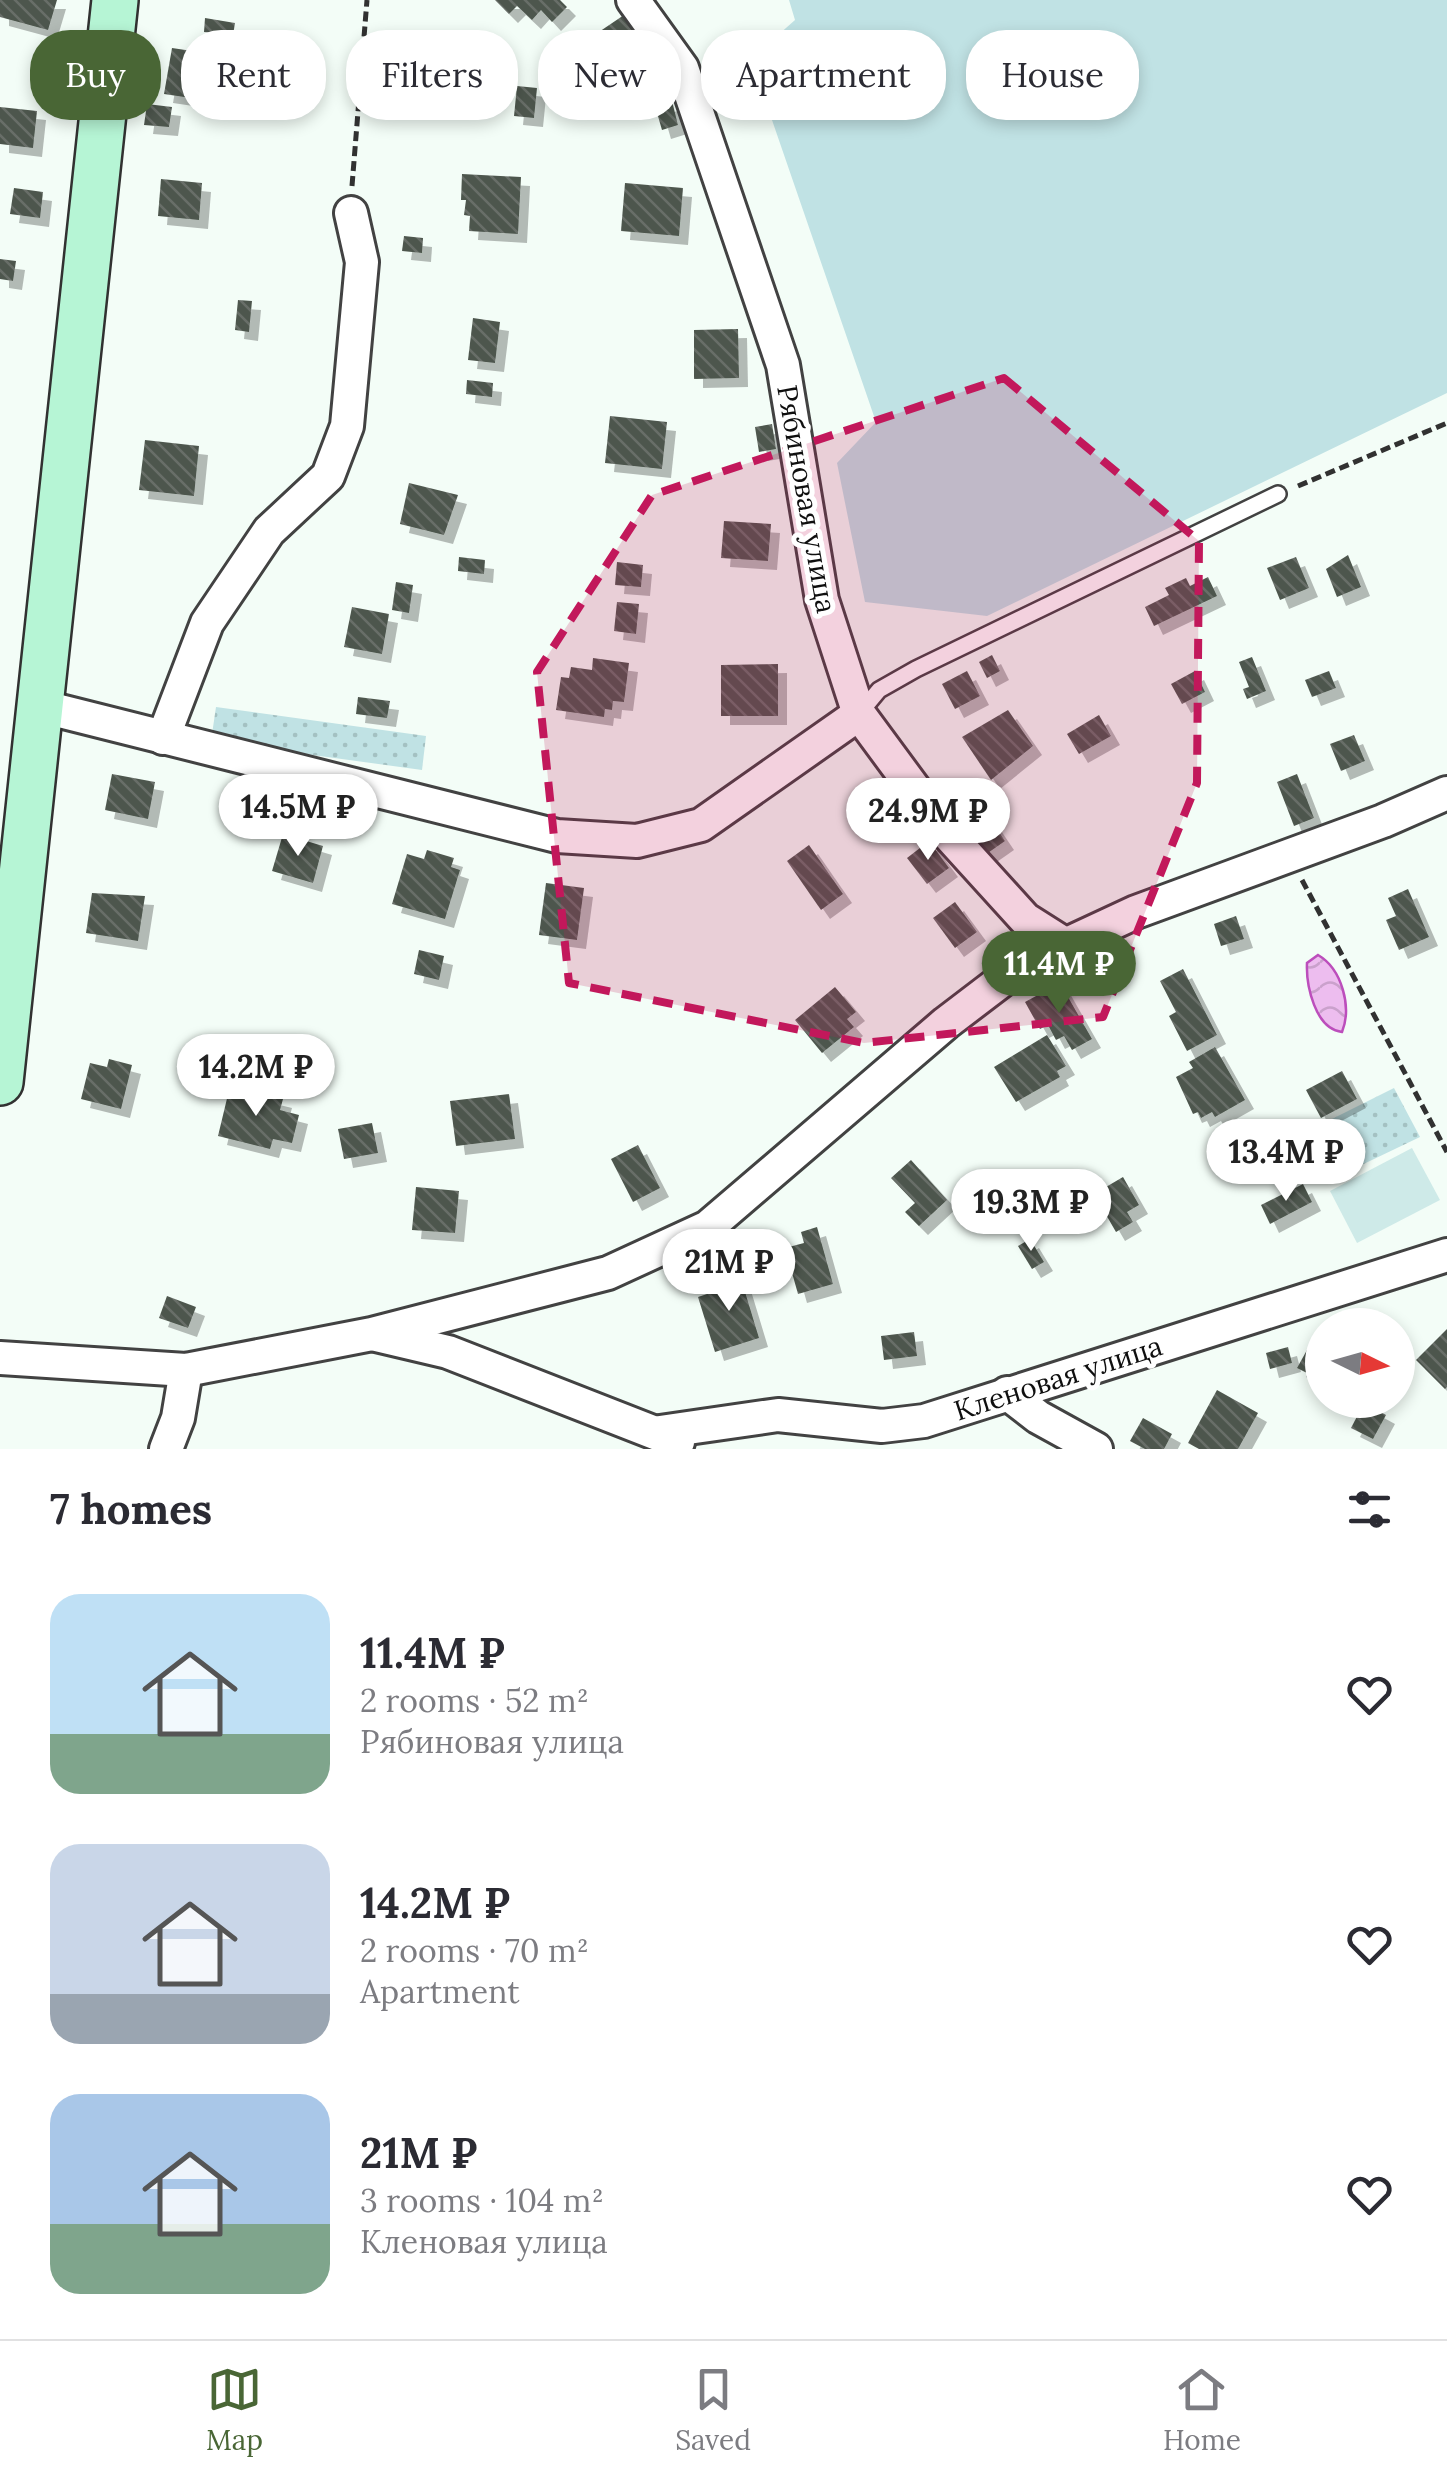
<!DOCTYPE html>
<html lang="en">
<head>
<meta charset="utf-8">
<style>
	body { margin:0; font-family:Lora,serif; background:#f2f2f3; color:#2b2b33; height:100vh; display:flex; flex-direction:column; font-size:38px; white-space:nowrap }
	* { box-sizing:border-box; margin:0 }
	p { font-size:32px; color:#7c7c81 }
	.icon { flex:none; width:55px; height:55px; fill:none; stroke:currentColor; stroke-width:2; stroke-linecap:round; stroke-linejoin:round }
	.map { position:relative; height:1449px; overflow:hidden }
	.drawer { display:flex; flex-direction:column; background:#fff; flex:1 }
	.drawer>* { flex:none }
	.guide { position:absolute; left:30px; top:30px; width:1388px; height:90px; display:flex; gap:20px }
	.needle { width:65px; rotate:95deg }
	.buttons { position:absolute; left:1305px; top:1308px; display:grid; gap:20px }
	.buttons a { display:grid; place-items:center; width:110px; height:110px; border-radius:50%; background:#fff; box-shadow:0 5px 15px #0003; font-size:50px }
	.price { position:absolute; translate:-50% -85px; padding:0 22px; border-radius:35px; background:#fff; color:#222; font-size:32px; line-height:65px; filter:drop-shadow(0 2px 5px #0008) }
	.price::after { content:''; position:absolute; left:50%; top:60px; width:30px; height:22px; margin-left:-15px; background:inherit; clip-path:polygon(0 0,100% 0,50% 100%) }
	.price.selected { background:#496635; color:#fff }
	ul { padding:0; list-style:none }
	li { display:flex; align-items:center; gap:30px; height:250px; padding:0 50px }
	li span { display:grid; place-items:center; flex:none; width:280px; height:200px; border-radius:30px; color:#555 }
	li>.icon { margin-inline-start:auto }
	span .icon { width:120px; height:120px; fill:#fffc; stroke-width:1 }
	li b { font-size:42px }
	h2 { display:flex; justify-content:space-between; align-items:center; height:120px; padding:0 50px; font-size:42px }
	.chip { padding:0 35px; border-radius:40px; background:#fff; box-shadow:0 5px 15px #0003; font-size:35px; line-height:90px }
	.chip.selected { background:#496635; color:#fff }
	.tab-bar { display:flex; justify-content:space-around; align-items:center; height:140px; border-top:2px solid #e1e1e2; background:#fff; font-size:28px; color:#7c7c81 }
	.tab-bar a { display:grid; justify-items:center; gap:5px }
	.tab-bar .selected { color:#496635 }
	.map>svg:first-child { display:block }
</style>
</head>
<body>
<div class="map">
<svg width="1447" height="1449" viewBox="0 0 1447 1449">
	<defs>
		<pattern id="park-dots" width="8" height="8" patternUnits="userSpaceOnUse" patternTransform="scale(2.5)"><rect width="8" height="8" fill="#c0e2e4"/><path d="M2 2h.1M6 6h.1" fill="none" stroke="#a4c1c2" stroke-width="1.8" stroke-linecap="round"/></pattern>
		<pattern id="water-waves" width="16" height="10" patternUnits="userSpaceOnUse" patternTransform="scale(2.5)"><rect width="16" height="10" fill="#edbdef"/><path d="M0 5q4-4 8 0t8 0" fill="none" stroke="#caa1cc"/></pattern>
		<pattern id="building-back-hatch" width="6" height="6" patternUnits="userSpaceOnUse" patternTransform="scale(2.5)"><rect width="6" height="6" fill="#4d564d"/><path d="M-1 5l2 2M0 0l6 6M5-1l2 2" fill="none" stroke="#686e68"/></pattern>
		<filter id="shadow"><feDropShadow dx="9" dy="9" stdDeviation="0" flood-color="#0004"/></filter>
	</defs>
	<rect width="100%" height="100%" fill="#f3fdf7"/>
	<path fill="#c0e2e4" d="M789,0H1447V393L987,616L865,602L837,463L876,422L751,59L795,20Z"/>
	<g fill="url(#park-dots)">
		<path d="M216,707L426,736L422,770L211,741Z"/>
		<path d="M1394,1088L1420,1137L1326,1182L1298,1136Z"/>
	</g>
	<path fill="#ceeae8" d="M1412,1148L1440,1200L1357,1243L1330,1191Z"/>
	<path fill="url(#water-waves)" stroke="#bc4ebc" stroke-width="2.5" d="M1318,955C1342,969 1352,1007 1342,1032C1315,1029 1306,985 1307,963Z"/>
	<g fill="url(#building-back-hatch)" filter="url(#shadow)">
		<path d="M0,0H57L48,30L0,17Z"/>
		<path d="M495,0H560L567,7L552,22L541,10L532,20L517,6L509,14Z"/>
		<path d="M624,15L650,54L615,77L590,38Z"/>
		<path d="M205,18L235,23L233,35L204,32Z"/>
		<path d="M172,48L226,56L218,102L164,94Z"/>
		<path d="M517,86L537,88L534,118L514,116Z"/>
		<path d="M672,101L678,125L662,130L655,106Z"/>
		<path d="M147,104L172,107L169,127L144,125Z"/>
		<path d="M0,107L37,111L33,148L0,144Z"/>
		<path d="M462,174L521,177L518,234L469,231L470,216L464,215L466,200H461Z"/>
		<path d="M161,179L202,183L199,220L158,216Z"/>
		<path d="M625,183L683,188L679,236L621,231Z"/>
		<path d="M14,188L43,192L40,218L10,214Z"/>
		<path d="M404,236L423,238L422,253L402,251Z"/>
		<path d="M0,259L16,261L13,281L0,279Z"/>
		<path d="M238,300L252,301L249,332L235,330Z"/>
		<path d="M473,318L500,322L495,363L468,360Z"/>
		<path d="M738,329L739,378L694,379V330Z"/>
		<path d="M467,380L493,383L492,397L466,394Z"/>
		<path d="M610,416L667,422L662,469L605,463Z"/>
		<path d="M772,424L776,449L759,452L755,427Z"/>
		<path d="M145,440L199,446L194,496L139,490Z"/>
		<path d="M409,483L458,495L444,535L400,524Z"/>
		<path d="M724,521L771,524L768,561L721,558Z"/>
		<path d="M1348,555L1361,587L1337,597L1326,569Z"/>
		<path d="M459,557L485,560L484,574L458,571Z"/>
		<path d="M1296,557L1309,588L1280,600L1267,568Z"/>
		<path d="M617,562L643,565L641,587L615,585Z"/>
		<path d="M1208,577L1217,596L1154,626L1145,607L1169,595L1165,588L1186,578L1190,586Z"/>
		<path d="M396,582L413,585L409,613L392,610Z"/>
		<path d="M617,602L639,604L636,634L614,631Z"/>
		<path d="M352,607L389,614L382,654L344,647Z"/>
		<path d="M992,655L1000,671L987,678L979,662Z"/>
		<path d="M1252,657L1266,691L1247,699L1243,689L1249,687L1239,662Z"/>
		<path d="M593,658L629,663L624,702L613,701L612,710L605,709L604,717L556,710L561,677L569,678L571,667L592,670Z"/>
		<path d="M778,664V716H721V665Z"/>
		<path d="M967,671L980,696L955,709L942,684Z"/>
		<path d="M1195,671L1205,692L1182,704L1171,684Z"/>
		<path d="M1329,671L1336,688L1312,697L1305,680Z"/>
		<path d="M358,697L390,701L387,718L356,714Z"/>
		<path d="M1008,710L1033,746L991,780L962,737Z"/>
		<path d="M1099,715L1111,736L1079,754L1067,734Z"/>
		<path d="M1354,735L1365,761L1341,771L1330,744Z"/>
		<path d="M112,774L155,782L148,819L105,810Z"/>
		<path d="M1297,774L1314,818L1294,826L1277,782Z"/>
		<path d="M984,810L1005,841L985,855L964,824Z"/>
		<path d="M283,834L323,846L313,883L272,871Z"/>
		<path d="M929,841L949,868L927,884L907,858Z"/>
		<path d="M809,845L843,894L821,910L787,861Z"/>
		<path d="M427,850L454,858L451,867L460,870L445,919L392,904L407,854L424,859Z"/>
		<path d="M546,883L584,888L577,940L539,935Z"/>
		<path d="M1408,889L1429,937L1399,950L1386,920L1396,916L1388,898Z"/>
		<path d="M92,893L145,896L138,941L86,933Z"/>
		<path d="M955,902L977,932L955,948L933,918Z"/>
		<path d="M1236,916L1244,939L1221,946L1214,924Z"/>
		<path d="M419,950L444,956L439,980L414,974Z"/>
		<path d="M1183,969L1217,1035L1187,1051L1169,1016L1176,1012L1160,981Z"/>
		<path d="M1060,983L1092,1039L1072,1050L1064,1036L1056,1040L1048,1025L1040,1029L1025,1002Z"/>
		<path d="M835,987L856,1012L847,1019L854,1027L822,1053L795,1020Z"/>
		<path d="M1047,1035L1066,1066L1057,1071L1060,1077L1016,1102L994,1067Z"/>
		<path d="M1215,1047L1245,1100L1215,1117L1212,1112L1201,1118L1198,1112L1193,1114L1176,1077L1193,1068L1189,1062Z"/>
		<path d="M109,1059L132,1065L121,1109L81,1099L90,1063L107,1067Z"/>
		<path d="M1342,1071L1357,1099L1321,1118L1306,1090Z"/>
		<path d="M230,1086L283,1099L280,1110L299,1115L292,1143L273,1139L270,1149L218,1136Z"/>
		<path d="M509,1094L515,1139L456,1146L450,1101Z"/>
		<path d="M372,1123L378,1153L344,1159L338,1129Z"/>
		<path d="M638,1145L660,1188L633,1202L611,1159Z"/>
		<path d="M911,1160L947,1200L919,1226L905,1212L915,1203L891,1178Z"/>
		<path d="M1123,1177L1139,1205L1127,1212L1133,1222L1116,1232L1094,1194Z"/>
		<path d="M1303,1184L1312,1202L1270,1224L1261,1205Z"/>
		<path d="M416,1187L459,1191L455,1233L412,1230Z"/>
		<path d="M817,1227L833,1284L798,1294L785,1248L804,1243L801,1232Z"/>
		<path d="M1030,1239L1044,1262L1032,1269L1018,1246Z"/>
		<path d="M739,1272L759,1338L715,1352L698,1297L719,1290L715,1279Z"/>
		<path d="M167,1296L196,1307L188,1328L159,1318Z"/>
		<path d="M1447,1329V1387L1445,1389L1416,1360Z"/>
		<path d="M914,1332L917,1356L884,1360L881,1336Z"/>
		<path d="M1288,1347L1292,1363L1270,1369L1266,1353Z"/>
		<path d="M1307,1350L1322,1358L1319,1379L1297,1368Z"/>
		<path d="M1217,1390L1258,1413L1238,1449H1199L1188,1443Z"/>
		<path d="M1364,1403L1386,1415L1373,1439L1351,1428Z"/>
		<path d="M1143,1418L1172,1434L1164,1449H1145L1130,1441Z"/>
	</g>
	<g fill="none" stroke-linecap="round" stroke-linejoin="round">
		<defs>
			<path id="service" d="M859,714L879,690L916,669L1278,494"/>
			<g id="minor">
				<path d="M633,0L682,68L783,365L822,600L859,714L946,832L1025,919L1066,945"/>
				<path d="M40,706L557,836L637,841L701,825L859,714"/>
				<path d="M163,738L207,623L269,531L328,476L347,426L362,262L351,213"/>
				<path d="M376,1335L448,1352L678,1442"/>
				<path d="M0,1358L186,1370L372,1334L608,1273L708,1227L946,1023L1022,965L1136,912L1383,821L1447,793"/>
				<path d="M1007,1393L1038,1417L1096,1449"/>
				<path d="M660,1432L778,1415L882,1426L924,1421L1447,1255"/>
				<path d="M166,1449L178,1418L186,1370"/>
			</g>
			<path id="secondary" d="M0,1082L115,0"/>
		</defs>
		<use href="#service" stroke="#424242" stroke-width="20"/>
		<use href="#minor" stroke="#424242" stroke-width="38"/>
		<use href="#secondary" stroke="#313131" stroke-width="50"/>
		<g stroke="#313131" stroke-width="5" stroke-dasharray="10 5" stroke-linecap="butt">
			<path d="M352,186L367,0"/>
			<path d="M1298,486L1447,423"/>
			<path d="M1302,880L1447,1152"/>
		</g>
		<use href="#service" stroke="#fff" stroke-width="15"/>
		<use href="#minor" stroke="#fff" stroke-width="32"/>
		<use href="#secondary" stroke="#b6f5d5" stroke-width="45"/>
	</g>
	<path fill="#c2185b" fill-opacity="0.2" stroke="#c2185b" stroke-width="8" stroke-dasharray="20 12" stroke-linejoin="round" d="M1004,378L1199,541L1197,783L1103,1017L864,1043L569,983L537,672L652,495Z"/>
	<g text-anchor="middle" stroke-width="10" stroke-linejoin="round" paint-order="stroke">
		<g font-size="28" fill="#0f0f0f" stroke="#fff">
			<text transform="translate(807 499) rotate(80)" y="10">Рябиновая улица</text>
			<text transform="translate(1058 1378) rotate(-18)" y="10">Кленовая улица</text>
		</g>
	</g>
</svg>
<div class="buttons">
<a><svg class="needle" viewBox="-14 -14 28 28"><path d="M0-13l5 13h-10z" fill="#e53935"/><path d="M0 13l5-13h-10z" fill="#7c7c81"/></svg></a>
</div>
<b class="price" style="left:298px;top:859px">14.5M ₽</b>
<b class="price" style="left:928px;top:863px">24.9M ₽</b>
<b class="price selected" style="left:1059px;top:1016px">11.4M ₽</b>
<b class="price" style="left:256px;top:1119px">14.2M ₽</b>
<b class="price" style="left:1286px;top:1204px">13.4M ₽</b>
<b class="price" style="left:1031px;top:1254px">19.3M ₽</b>
<b class="price" style="left:729px;top:1314px">21M ₽</b>
<div class="guide">
<a class="chip selected">Buy</a>
<a class="chip">Rent</a>
<a class="chip">Filters</a>
<a class="chip">New</a>
<a class="chip">Apartment</a>
<a class="chip">House</a>
</div>
</div>
<section class="drawer">
<h2>7 homes<svg class="icon" aria-label="filters" viewBox="0 0 24 24"><path d="M4 7h16M4 17h16"/><circle cx="9" cy="7" r="2"/><circle cx="15" cy="17" r="2"/></svg></h2>
<ul>
<li><span style="background:linear-gradient(#bfe0f5 70%,#7fa58c 0)"><svg class="icon" aria-label="home" viewBox="0 0 24 24"><path d="M3 11l9-7 9 7M6 9v11h12V9"/></svg></span><div><b>11.4M ₽</b><p>2 rooms · 52 m²</p><p>Рябиновая улица</p></div><svg class="icon" aria-label="heart" viewBox="0 0 24 24"><path d="M12 20l-8-8c-3-5 5-10 8-4 3-6 11-1 8 4z"/></svg></li>
<li><span style="background:linear-gradient(#c9d6e8 75%,#9aa5b1 0)"><svg class="icon" aria-label="home" viewBox="0 0 24 24"><path d="M3 11l9-7 9 7M6 9v11h12V9"/></svg></span><div><b>14.2M ₽</b><p>2 rooms · 70 m²</p><p>Apartment</p></div><svg class="icon" aria-label="heart" viewBox="0 0 24 24"><path d="M12 20l-8-8c-3-5 5-10 8-4 3-6 11-1 8 4z"/></svg></li>
<li><span style="background:linear-gradient(#a9c7e8 65%,#7fa58c 0)"><svg class="icon" aria-label="home" viewBox="0 0 24 24"><path d="M3 11l9-7 9 7M6 9v11h12V9"/></svg></span><div><b>21M ₽</b><p>3 rooms · 104 m²</p><p>Кленовая улица</p></div><svg class="icon" aria-label="heart" viewBox="0 0 24 24"><path d="M12 20l-8-8c-3-5 5-10 8-4 3-6 11-1 8 4z"/></svg></li>
</ul>
</section>
<nav class="tab-bar">
<a class="selected"><svg class="icon" aria-label="map" viewBox="0 0 24 24"><path d="M3 6l6-2 6 2 6-2v14l-6 2-6-2-6 2zM9 4v14M15 6v14"/></svg>Map</a>
<a><svg class="icon" aria-label="saved" viewBox="0 0 24 24"><path d="M7 4h10v16l-5-4-5 4z"/></svg>Saved</a>
<a><svg class="icon" aria-label="home" viewBox="0 0 24 24"><path d="M3 11l9-7 9 7M6 9v11h12V9"/></svg>Home</a>
</nav>
</body>
</html>
